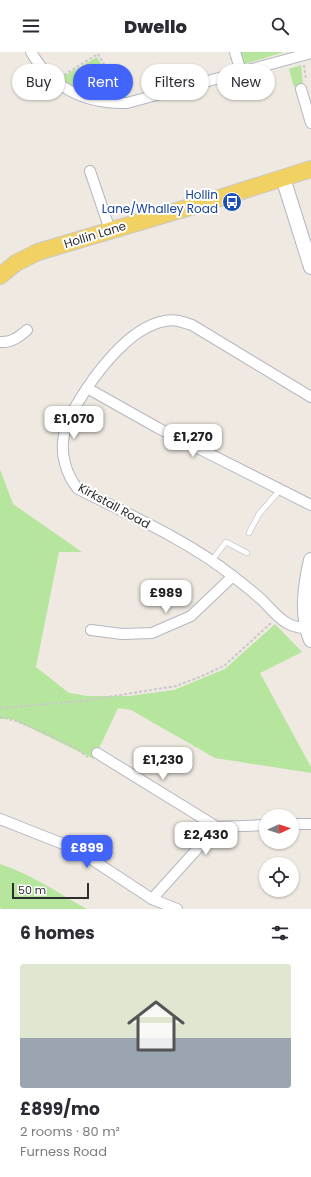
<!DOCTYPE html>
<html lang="en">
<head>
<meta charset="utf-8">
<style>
	body { margin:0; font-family:Poppins,sans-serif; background:#f2f2f3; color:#2b2b33; height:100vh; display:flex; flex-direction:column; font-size:15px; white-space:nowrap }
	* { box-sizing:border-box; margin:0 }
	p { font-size:13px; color:#7c7c81 }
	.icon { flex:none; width:22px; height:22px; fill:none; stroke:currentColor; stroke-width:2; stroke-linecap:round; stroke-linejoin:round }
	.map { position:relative; height:857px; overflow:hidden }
	.drawer { display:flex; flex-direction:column; background:#fff; flex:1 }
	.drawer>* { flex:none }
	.guide { position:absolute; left:12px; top:12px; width:287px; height:36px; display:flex; gap:8px }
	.needle { width:26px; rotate:87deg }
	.tools { position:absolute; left:259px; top:757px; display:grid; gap:8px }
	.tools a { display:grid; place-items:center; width:40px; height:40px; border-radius:50%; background:#fff; box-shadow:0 1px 3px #0004; font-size:20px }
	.scale { position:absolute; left:12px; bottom:10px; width:77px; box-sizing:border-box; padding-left:4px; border:2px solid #2e2e2e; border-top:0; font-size:11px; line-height:14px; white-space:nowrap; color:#2e2e2e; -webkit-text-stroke:3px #fff; paint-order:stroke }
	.price { position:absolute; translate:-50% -34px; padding:0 9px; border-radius:8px; background:#fff; color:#222; font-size:13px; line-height:26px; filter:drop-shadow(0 1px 2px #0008) }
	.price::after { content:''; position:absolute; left:50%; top:24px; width:12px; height:9px; margin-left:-6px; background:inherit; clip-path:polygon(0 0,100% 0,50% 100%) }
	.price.on { background:#4264fb; color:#fff }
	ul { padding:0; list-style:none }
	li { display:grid; align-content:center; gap:8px; height:212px; padding:0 20px }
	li+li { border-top:1px solid #e1e1e2 }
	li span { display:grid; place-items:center; height:124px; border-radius:4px; color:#555 }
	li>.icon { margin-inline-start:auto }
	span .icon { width:72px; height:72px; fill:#fffc; stroke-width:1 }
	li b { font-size:17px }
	h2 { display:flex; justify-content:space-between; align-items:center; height:48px; padding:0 20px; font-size:17px }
	.pill { padding:0 14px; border-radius:18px; background:#fff; box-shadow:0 1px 3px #0004; font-size:14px; line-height:36px }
	.pill.on { background:#4264fb; color:#fff }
	header { display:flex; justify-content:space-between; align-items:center; height:52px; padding:0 20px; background:#fff; font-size:18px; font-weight:800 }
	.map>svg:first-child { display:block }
</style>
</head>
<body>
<header><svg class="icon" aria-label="menu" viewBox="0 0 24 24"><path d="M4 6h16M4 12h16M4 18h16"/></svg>Dwello<svg class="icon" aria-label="search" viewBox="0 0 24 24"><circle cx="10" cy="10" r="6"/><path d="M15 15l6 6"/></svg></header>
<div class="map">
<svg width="311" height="857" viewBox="0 0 311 857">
	<rect width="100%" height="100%" fill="#efe9e1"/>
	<g fill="#b6e59e">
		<path d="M231,0H284L235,15Z"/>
		<path d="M97,5L121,44H97L78,37L61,26Z"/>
		<path d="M301,13L303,32L294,35L289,17Z"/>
		<path d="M0,417L13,452L82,500H59L36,615L69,641L88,644H129L174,638L225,617L275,572L302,600L260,621L311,715V721L215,706L131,658L118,656L94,707L12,667H0Z"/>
		<path d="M0,812C31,822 58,841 87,857H3L0,856Z"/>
	</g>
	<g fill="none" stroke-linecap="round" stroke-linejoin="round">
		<defs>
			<g id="lane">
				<path d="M249,481L259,462L280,438"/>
				<path d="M212,508L226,490L247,501"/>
			</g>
			<g id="street">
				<path d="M31,0C53,37 85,52 127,51L311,1"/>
				<path d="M235,0L241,20"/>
				<path d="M301,37L311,71"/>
				<path d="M90,119L110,178"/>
				<path d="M0,290C11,291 19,285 27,278"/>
				<path d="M87,336L158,376L311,453"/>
				<path d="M306,576C285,576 276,562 262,548C253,540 243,532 234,525C189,489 130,463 78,437C66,423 60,401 64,383C65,372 72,361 77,352C94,323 129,275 165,269C175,267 183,270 192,273L311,345"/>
				<path d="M91,578L122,582L152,581L191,564L233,524"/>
				<path d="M97,701L217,775"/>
				<path d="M0,767L76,797L152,847L177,857"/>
				<path d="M292,772H311"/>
				<path d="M152,847L217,775L266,773"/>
			</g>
			<g id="secondary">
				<path d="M283,126L311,215"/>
				<path d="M311,508C305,534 301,563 311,588"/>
			</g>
			<path id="primary" d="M0,224L16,211L38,200L207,150L311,117"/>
		</defs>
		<use href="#lane" stroke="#b4b7c1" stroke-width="6"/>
		<use href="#street" stroke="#b4b7c1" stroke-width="12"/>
		<use href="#secondary" stroke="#b4b7c1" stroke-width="16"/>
		<use href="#primary" stroke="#c9c9c9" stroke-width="18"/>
		<g stroke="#c9c9c9" stroke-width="2" stroke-dasharray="3 2" stroke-linecap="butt">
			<path d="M304,13L306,28"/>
			<path d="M64,23L98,2L122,42"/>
			<path d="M0,656L83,649L176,634L202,624L224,614L271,571"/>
			<path d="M0,665C20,668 56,686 75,696C79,698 83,702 88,705"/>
		</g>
		<use href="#lane" stroke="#fff" stroke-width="5"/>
		<use href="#street" stroke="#fff" stroke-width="10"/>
		<use href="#secondary" stroke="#fff" stroke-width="14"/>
		<use href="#primary" stroke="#f2d163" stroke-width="16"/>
	</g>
	<defs>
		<symbol id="bus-disc" viewBox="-11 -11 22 22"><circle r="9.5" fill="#1a4fb4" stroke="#fff"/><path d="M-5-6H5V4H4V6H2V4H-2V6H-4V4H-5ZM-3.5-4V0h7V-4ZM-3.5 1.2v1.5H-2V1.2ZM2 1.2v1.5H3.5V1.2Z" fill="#fff"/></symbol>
	</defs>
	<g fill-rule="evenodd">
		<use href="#bus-disc" x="221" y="139" width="22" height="22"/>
	</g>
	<g text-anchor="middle" stroke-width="4" stroke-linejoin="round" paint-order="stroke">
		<g font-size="12" fill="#164399" stroke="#fff" text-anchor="end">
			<text x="218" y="147">Hollin<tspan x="218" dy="14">Lane/Whalley Road</tspan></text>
		</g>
		<g font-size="12" fill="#2e2e2e" stroke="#fff">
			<text transform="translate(95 183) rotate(-17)" y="4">Hollin Lane</text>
			<text transform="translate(114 454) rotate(29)" y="4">Kirkstall Road</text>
		</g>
	</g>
</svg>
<div class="tools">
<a><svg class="needle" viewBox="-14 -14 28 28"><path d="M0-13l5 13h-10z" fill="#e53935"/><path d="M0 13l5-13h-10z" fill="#7c7c81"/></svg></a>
<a><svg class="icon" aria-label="locate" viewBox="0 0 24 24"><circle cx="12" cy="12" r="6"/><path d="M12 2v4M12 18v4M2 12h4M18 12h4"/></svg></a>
</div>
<div class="scale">50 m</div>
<b class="price" style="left:74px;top:388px">£1,070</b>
<b class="price" style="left:193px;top:406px">£1,270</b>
<b class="price" style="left:166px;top:562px">£989</b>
<b class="price" style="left:163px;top:729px">£1,230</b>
<b class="price" style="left:206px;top:804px">£2,430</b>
<b class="price on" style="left:87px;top:817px">£899</b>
<div class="guide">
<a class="pill">Buy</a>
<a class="pill on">Rent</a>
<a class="pill">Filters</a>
<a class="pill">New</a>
</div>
</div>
<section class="drawer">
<h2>6 homes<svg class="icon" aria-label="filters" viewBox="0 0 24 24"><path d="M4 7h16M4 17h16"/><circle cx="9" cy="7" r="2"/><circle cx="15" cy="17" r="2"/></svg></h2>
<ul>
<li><span style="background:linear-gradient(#dfe7d0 60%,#9aa5b1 0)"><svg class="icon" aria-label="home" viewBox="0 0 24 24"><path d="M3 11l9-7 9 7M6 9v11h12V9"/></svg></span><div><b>£899/mo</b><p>2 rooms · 80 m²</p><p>Furness Road</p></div></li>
</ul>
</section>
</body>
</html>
